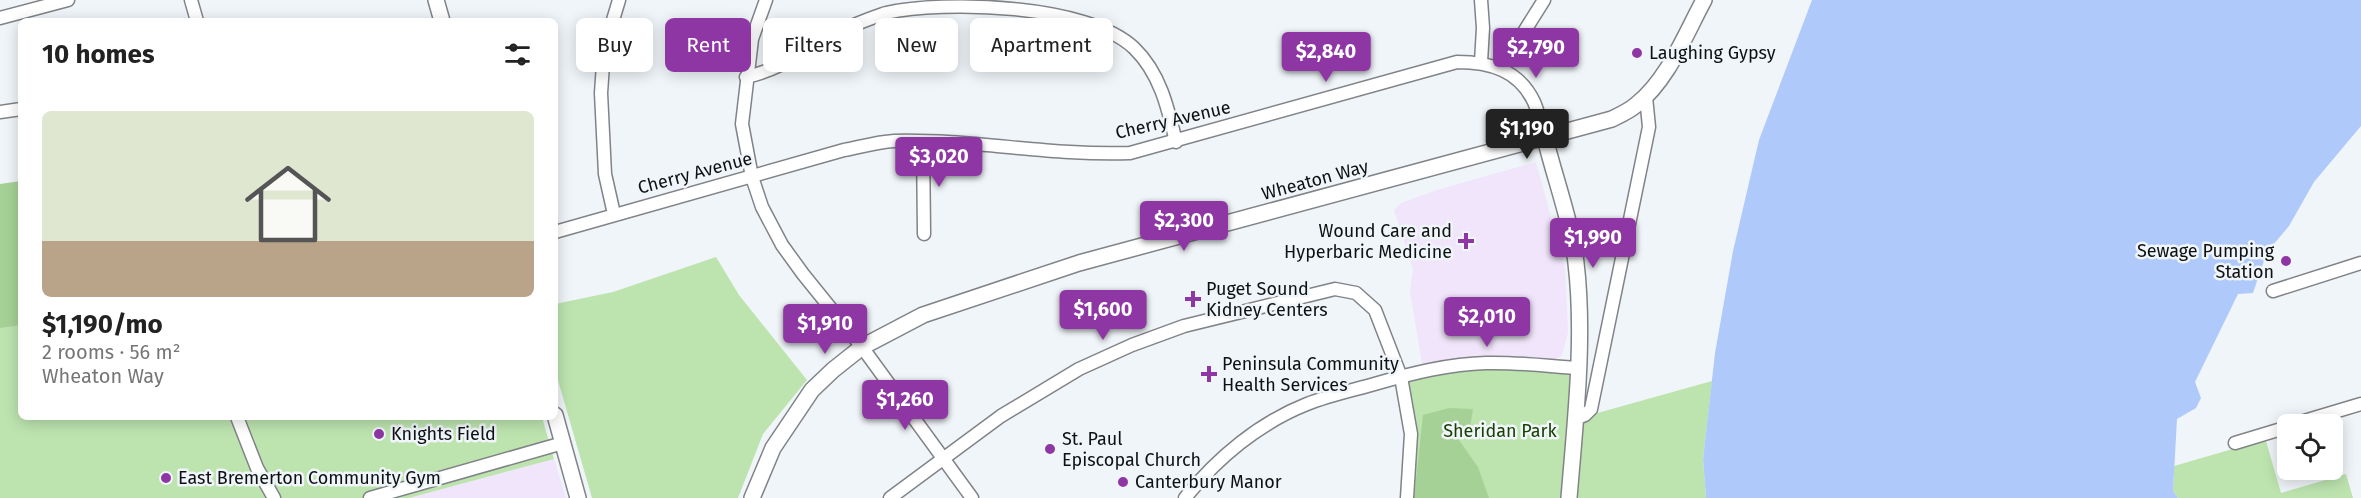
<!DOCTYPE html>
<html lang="en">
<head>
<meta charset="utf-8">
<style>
	body { margin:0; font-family:"Fira Sans",sans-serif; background:#f2f2f2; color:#222; height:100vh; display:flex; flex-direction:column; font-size:22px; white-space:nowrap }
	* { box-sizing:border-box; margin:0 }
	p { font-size:20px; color:#767676 }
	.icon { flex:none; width:33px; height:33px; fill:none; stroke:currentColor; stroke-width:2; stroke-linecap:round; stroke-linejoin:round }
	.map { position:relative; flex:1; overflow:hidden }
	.side { position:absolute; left:18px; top:18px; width:540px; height:402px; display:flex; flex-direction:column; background:#fff; border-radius:9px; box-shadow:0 3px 15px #0003 }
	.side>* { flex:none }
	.guide { position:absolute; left:576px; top:18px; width:570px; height:54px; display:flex; gap:12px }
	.buttons { position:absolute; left:2277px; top:414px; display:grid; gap:12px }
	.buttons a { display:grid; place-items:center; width:66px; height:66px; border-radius:9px; background:#fff; box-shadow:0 3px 15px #0003; font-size:30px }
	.price { position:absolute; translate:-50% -51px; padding:0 14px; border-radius:6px; background:#8e37a4; color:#fff; font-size:20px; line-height:39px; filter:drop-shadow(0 2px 3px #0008) }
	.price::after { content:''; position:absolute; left:50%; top:36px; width:18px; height:14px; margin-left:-9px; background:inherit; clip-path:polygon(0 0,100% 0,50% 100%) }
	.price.on { background:#222; color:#fff }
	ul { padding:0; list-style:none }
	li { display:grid; align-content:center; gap:12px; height:318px; padding:0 24px }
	li span { display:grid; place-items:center; height:186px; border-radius:9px; color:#555 }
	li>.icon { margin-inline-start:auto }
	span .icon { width:108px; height:108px; fill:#fffc; stroke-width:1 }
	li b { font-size:26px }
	h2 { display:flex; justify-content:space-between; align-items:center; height:72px; padding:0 24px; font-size:26px }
	.chip { padding:0 21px; border-radius:9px; background:#fff; box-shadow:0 3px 15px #0003; font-size:21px; line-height:54px }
	.chip.on { background:#8e37a4; color:#fff }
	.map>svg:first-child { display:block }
</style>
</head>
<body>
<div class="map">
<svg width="2361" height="498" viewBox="0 0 2361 498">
	<rect width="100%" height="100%" fill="#f0f5f9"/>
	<g fill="#f0e5fa">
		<path d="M1536,162L1565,268L1568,332L1562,356L1555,359L1487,358L1422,364L1410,291L1413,269L1394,210L1401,203L1437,190Z"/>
		<path d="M554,459L566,498H409Z"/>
	</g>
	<g fill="#bde4af">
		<path d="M716,257L739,295L807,380L763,434L738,498H592L555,370V304L613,292Z"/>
		<path d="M0,303H21V417H542L554,459L409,498H0Z"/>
		<path d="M1437,368H1578L1576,419L1712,381L1703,459L1706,498H1407L1411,458L1401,377Z"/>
		<path d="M2264,434L2281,493L2346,474L2353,498H2178L2173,491L2174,466L2236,448Z"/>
	</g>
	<g fill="#a6d196">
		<path d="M21,181V325L0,328V184Z"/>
		<path d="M1449,408L1473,409L1470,428L1456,429L1459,440L1478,467L1489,498H1414L1423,415Z"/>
	</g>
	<path fill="#afcafa" d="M1812,0H2361V126L2314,182L2289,226L2267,252L2253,293L2238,294L2195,382L2201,398L2196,408L2177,419L2173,491L2178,498H1706L1703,459L1715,353L1733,251L1759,140Z"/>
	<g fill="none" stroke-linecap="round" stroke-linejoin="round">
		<defs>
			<g id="minor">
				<path d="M191,0L197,21"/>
				<path d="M766,0L752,39L742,124L752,177L762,207L782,245L803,274L862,347L972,498"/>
				<path d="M1481,0L1483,28L1481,62"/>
				<path d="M0,18L68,0"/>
				<path d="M1499,68L1512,51L1544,0"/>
				<path d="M746,77C779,70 807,50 836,34C851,25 869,19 886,13C944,0 1088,4 1134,48C1160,73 1168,108 1176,142"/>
				<path d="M0,112L21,109"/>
				<path d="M923,142L924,234"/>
				<path d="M614,214L605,174L601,93L604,50L619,0"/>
				<path d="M555,232L844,150C860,147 877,142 894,141C973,139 1051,156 1130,153L1457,62C1490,62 1519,70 1534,102C1539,113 1541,127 1545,138"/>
				<path d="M2273,291L2361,263"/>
				<path d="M237,417L257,468L274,498"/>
				<path d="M1575,419L1585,415L1591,409L1649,127L1646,97"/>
				<path d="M2294,424L2361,404"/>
				<path d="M2235,443L2288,427"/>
				<path d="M370,498L563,443"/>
				<path d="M890,498L1001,416L1079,369L1132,345L1184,326L1335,289L1356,293L1375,310L1401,377L1411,434L1407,498"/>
				<path d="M1185,498C1217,458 1259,423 1307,404C1330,395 1354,390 1378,383C1413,373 1449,364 1486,363C1516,362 1547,366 1578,368"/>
			</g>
			<g id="major">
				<path d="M436,0L442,21"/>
				<path d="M1545,138C1555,179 1571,221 1576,263C1585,339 1575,423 1569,498"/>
				<path d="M555,415L578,498"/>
				<path d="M752,498L773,448L812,390L833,370L862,347L923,315L1079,263L1612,119C1620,115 1629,111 1636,105C1668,80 1685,35 1704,0"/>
			</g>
		</defs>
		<use href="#minor" stroke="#808387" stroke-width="15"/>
		<use href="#major" stroke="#808387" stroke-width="18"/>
		<use href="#minor" stroke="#fff" stroke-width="12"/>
		<use href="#major" stroke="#fff" stroke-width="15"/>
	</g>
	<g fill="#8e37a4" stroke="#f0f5f9" stroke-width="2">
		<circle cx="1637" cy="53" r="6"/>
		<path d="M1463 232h6v6h6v6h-6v6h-6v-6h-6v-6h6z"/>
		<circle cx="2286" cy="261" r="6"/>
		<path d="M1190 290h6v6h6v6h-6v6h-6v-6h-6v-6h6z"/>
		<path d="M1206 365h6v6h6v6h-6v6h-6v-6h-6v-6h6z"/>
		<circle cx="379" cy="434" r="6"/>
		<circle cx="1050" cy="449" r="6"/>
		<circle cx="166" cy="478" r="6"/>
		<circle cx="1123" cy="482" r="6"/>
	</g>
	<g text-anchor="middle" stroke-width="5" stroke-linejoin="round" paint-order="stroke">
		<g font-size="18" fill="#0e1011" stroke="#f0f5f9" text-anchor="start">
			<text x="1649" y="59">Laughing Gypsy</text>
			<text x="1452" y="237" text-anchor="end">Wound Care and<tspan x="1452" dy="21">Hyperbaric Medicine</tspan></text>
			<text x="2274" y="257" text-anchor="end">Sewage Pumping<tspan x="2274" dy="21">Station</tspan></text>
			<text x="1206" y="295">Puget Sound<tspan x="1206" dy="21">Kidney Centers</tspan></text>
			<text x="1222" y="370">Peninsula Community<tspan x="1222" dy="21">Health Services</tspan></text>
			<text x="391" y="440">Knights Field</text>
			<text x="1062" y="445">St. Paul<tspan x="1062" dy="21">Episcopal Church</tspan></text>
			<text x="178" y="484">East Bremerton Community Gym</text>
			<text x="1135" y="488">Canterbury Manor</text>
		</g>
		<g font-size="18" fill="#0e1011" stroke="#f0f5f9">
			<text transform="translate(1173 120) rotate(-13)" y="6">Cherry Avenue</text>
			<text transform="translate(695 173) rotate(-15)" y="6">Cherry Avenue</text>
			<text transform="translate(1315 180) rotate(-15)" y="6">Wheaton Way</text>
		</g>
		<g font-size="18" fill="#184003" stroke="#f0f5f9">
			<text x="1500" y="437">Sheridan Park</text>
		</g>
	</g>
</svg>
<div class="buttons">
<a><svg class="icon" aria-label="locate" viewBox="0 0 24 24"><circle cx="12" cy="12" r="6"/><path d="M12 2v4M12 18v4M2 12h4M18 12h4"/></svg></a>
</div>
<b class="price" style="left:1536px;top:79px">$2,790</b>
<b class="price" style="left:1326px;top:83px">$2,840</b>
<b class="price on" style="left:1527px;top:160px">$1,190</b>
<b class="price" style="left:939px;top:188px">$3,020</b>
<b class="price" style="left:1184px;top:252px">$2,300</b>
<b class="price" style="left:1593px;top:269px">$1,990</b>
<b class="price" style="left:1103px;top:341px">$1,600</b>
<b class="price" style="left:1487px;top:348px">$2,010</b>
<b class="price" style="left:825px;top:355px">$1,910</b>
<b class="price" style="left:905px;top:431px">$1,260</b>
<div class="guide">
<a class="chip">Buy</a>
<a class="chip on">Rent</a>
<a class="chip">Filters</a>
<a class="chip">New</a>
<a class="chip">Apartment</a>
</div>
<section class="side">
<h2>10 homes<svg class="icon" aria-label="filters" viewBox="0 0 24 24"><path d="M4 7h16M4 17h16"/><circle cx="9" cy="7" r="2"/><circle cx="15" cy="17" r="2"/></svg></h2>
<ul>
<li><span style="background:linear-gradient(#dfe7d0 70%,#b9a48a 0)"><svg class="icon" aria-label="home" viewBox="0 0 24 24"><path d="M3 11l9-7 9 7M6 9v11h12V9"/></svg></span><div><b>$1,190/mo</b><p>2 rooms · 56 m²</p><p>Wheaton Way</p></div></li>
</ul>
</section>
</div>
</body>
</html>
